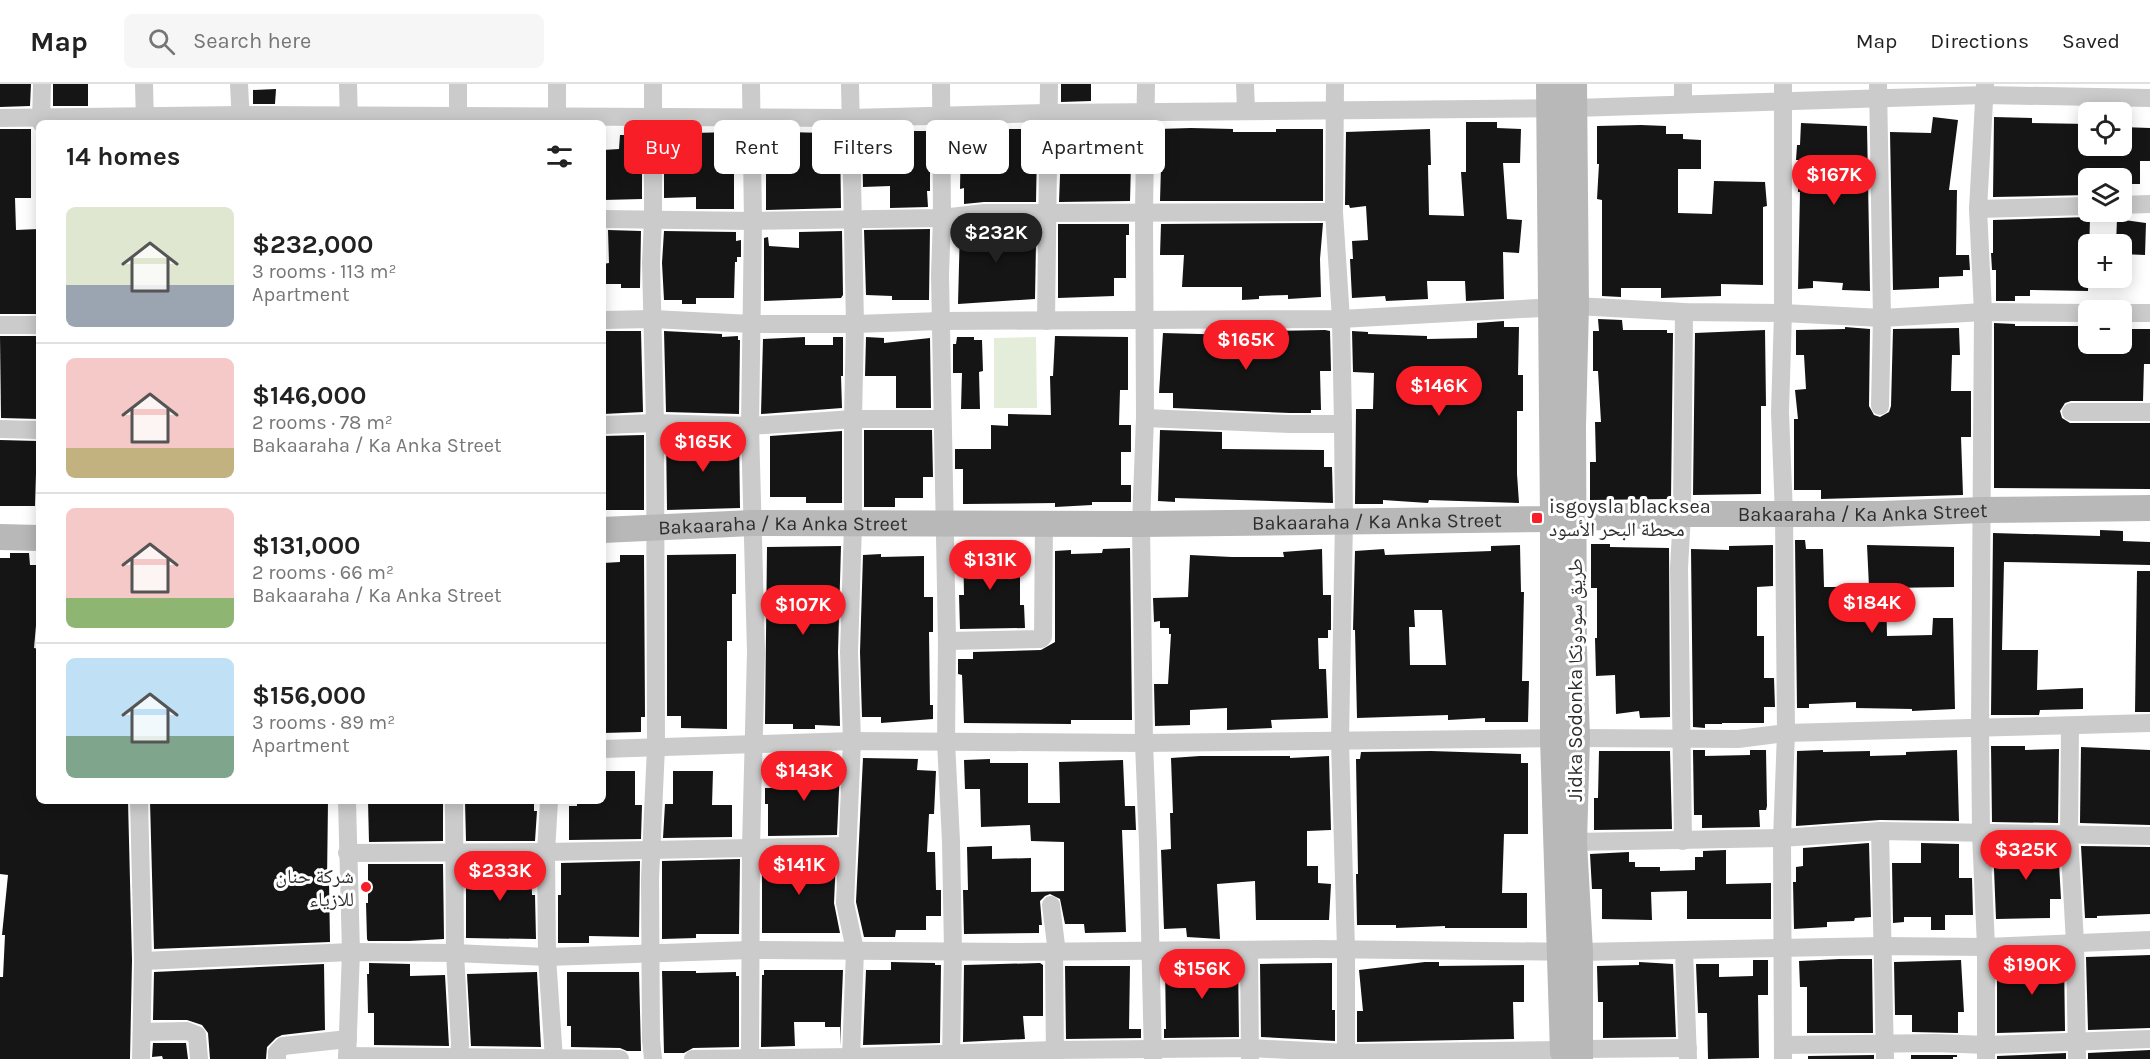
<!DOCTYPE html>
<html lang="en">
<head>
<meta charset="utf-8">
<style>
	body { margin:0; font-family:Karla,"Noto Naskh Arabic",sans-serif; background:#f6f6f6; color:#222; height:100vh; display:flex; flex-direction:column; font-size:22px; white-space:nowrap }
	* { box-sizing:border-box; margin:0 }
	p { font-size:20px; color:#767676 }
	.icon { flex:none; width:33px; height:33px; fill:none; stroke:currentColor; stroke-width:2; stroke-linecap:round; stroke-linejoin:round }
	.map { position:relative; flex:1; overflow:hidden }
	.details { position:absolute; left:36px; top:36px; width:570px; height:684px; display:flex; flex-direction:column; background:#fff; border-radius:9px; box-shadow:0 3px 15px #0003 }
	.details>* { flex:none }
	.guide { position:absolute; left:624px; top:36px; width:570px; height:54px; display:flex; gap:12px }
	.controls { position:absolute; left:2078px; top:18px; display:grid; gap:12px }
	.controls a { display:grid; place-items:center; width:54px; height:54px; border-radius:9px; background:#fff; box-shadow:0 3px 15px #0003; font-size:30px }
	.price { position:absolute; translate:-50% -51px; padding:0 14px; border-radius:21px; background:#f71e27; color:#fff; font-size:20px; line-height:39px; filter:drop-shadow(0 2px 3px #0008) }
	.price::after { content:''; position:absolute; left:50%; top:36px; width:18px; height:14px; margin-left:-9px; background:inherit; clip-path:polygon(0 0,100% 0,50% 100%) }
	.price.selected { background:#222; color:#fff }
	ul { padding:0; list-style:none }
	li { display:flex; align-items:center; gap:18px; height:150px; padding:0 30px }
	li+li { border-top:2px solid #e0e0e0 }
	li span { display:grid; place-items:center; flex:none; width:168px; height:120px; border-radius:9px; color:#555 }
	li>.icon { margin-inline-start:auto }
	span .icon { width:72px; height:72px; fill:#fffc; stroke-width:1 }
	li b { font-size:26px }
	h2 { display:flex; justify-content:space-between; align-items:center; height:72px; padding:0 30px; font-size:26px }
	.tag { padding:0 21px; border-radius:9px; background:#fff; box-shadow:0 3px 15px #0003; font-size:21px; line-height:54px }
	.tag.selected { background:#f71e27; color:#fff }
	header { display:flex; align-items:center; gap:36px; box-sizing:border-box; height:84px; padding:0 30px; background:#fff; border-bottom:2px solid #e0e0e0 }
	header strong { font-size:28px }
	nav { display:flex; gap:33px; margin-inline-start:auto; font-size:21px }
	.search { width:420px; height:54px; background:#f6f6f6; display:flex; align-items:center; gap:15px; box-sizing:border-box; padding:0 21px; border-radius:9px; color:#767676; font-size:22px }
	.map>svg:first-child { display:block }
</style>
</head>
<body>
<header>
<strong>Map</strong>
<div class="search"><svg class="icon" aria-label="search" viewBox="0 0 24 24"><circle cx="10" cy="10" r="6"/><path d="M15 15l6 6"/></svg>Search here</div>
<nav><a>Map</a><a>Directions</a><a>Saved</a></nav>
</header>
<div class="map">
<svg width="2150" height="975" viewBox="0 0 2150 975">
	<rect width="100%" height="100%" fill="#fff"/>
	<path fill="#e4edda" d="M1036,253L1037,324H994V254Z"/>
	<g fill="#151515" fill-rule="evenodd">
		<path d="M0,0H31L30,22L0,23Z"/>
		<rect x="53" y="0" width="35" height="22"/>
		<path d="M1061,0H1091V17L1061,18Z"/>
		<path d="M276,5L275,20H253V6Z"/>
		<path d="M1933,33L1958,36L1949,106H1957L1956,171H1969L1970,186H1963V192L1939,193V204L1893,206L1890,48L1931,49Z"/>
		<path d="M1994,33L2032,34V39L2088,40V62H2121V43L2150,44V77H2140V100H2121V94H2088V111L1993,113Z"/>
		<path d="M1466,38H1497V44L1521,45L1520,79H1503L1507,135L1522,136L1519,169L1503,168L1504,215L1466,217L1465,197H1427L1428,215L1386,217L1385,212L1352,214L1350,175H1353L1352,157L1368,156L1366,122L1350,124L1349,121H1345L1346,48L1430,45L1431,81H1428L1429,131L1464,132L1461,88H1466Z"/>
		<path d="M1801,39L1867,42L1870,207L1842,206L1843,199L1813,197V204L1798,205L1800,108H1798V76H1796L1797,61H1800Z"/>
		<path d="M1062,40H1093V48H1121V60L1134,59V79H1131L1130,117L1059,118Z"/>
		<path d="M1641,41L1666,42V50H1683V55L1701,56V85H1678V129L1712,130L1714,97L1765,98L1767,122L1763,123V201L1721,200V212L1661,214V204H1621V213L1602,212V116L1597,115L1599,80H1597V42Z"/>
		<path d="M1191,44L1233,45V48H1276V45H1323V117H1160L1161,83H1159V78H1156L1158,45Z"/>
		<path d="M0,45H31V114H15L16,146L39,145V230H0Z"/>
		<path d="M1002,45H1024L1023,65H1037L1036,118H984L964,120V104L960,105L961,48H1002Z"/>
		<path d="M692,46V49L735,48L736,87H734V125H696V113L664,114V47Z"/>
		<path d="M891,47H930V107H927L928,123L890,124V102L863,103L862,48L891,49Z"/>
		<path d="M786,48L825,49L826,56L840,55L841,124L766,126V50H786Z"/>
		<path d="M620,51H642V115L603,116V66L619,65Z"/>
		<path d="M2088,133L2090,134L2088,207L2030,206V212H2015V217H1996V186H1992L1991,169H1993V136Z"/>
		<path d="M2117,135L2146,139L2145,171L2121,170V160H2116Z"/>
		<path d="M1323,139L1320,175L1321,213L1288,215V211L1259,212V215L1242,216V203H1182L1184,171H1160L1161,140Z"/>
		<path d="M985,140H1023L1022,158H1036L1035,215L958,220L960,143Z"/>
		<path d="M1058,140H1129V151H1126V194H1114V212L1058,214Z"/>
		<path d="M930,145L929,216H892V212L866,211L864,146Z"/>
		<path d="M608,146L641,147L640,204H621V200H603V180L609,179Z"/>
		<path d="M664,147L736,148V157L741,156V173H737V178H735L734,214H696V220H682V216H664L662,179Z"/>
		<path d="M842,147L843,211L841,214L764,217V154L768,153L769,162L799,164V148Z"/>
		<path d="M1598,235L1622,236L1623,246H1667V249H1673L1671,415L1590,416V378H1596L1595,338H1601L1598,287H1593V247H1599Z"/>
		<path d="M1504,237V243H1519L1518,291H1523V327H1517V390L1519,419L1429,416L1428,419L1383,416V420H1355L1356,325H1373L1374,289L1353,288L1352,247L1368,248V250L1427,252V255L1477,254V239Z"/>
		<path d="M1994,239L2015,240V242H2088V260H2121V245H2150V280H2144L2143,317H2071L2065,319L2060,327L2062,334L2070,339H2150V405L1994,404Z"/>
		<path d="M1845,243L1870,245L1869,322L1874,331L1880,333L1889,328L1891,322L1893,245L1959,244L1960,271H1952L1951,307H1971V353H1961L1963,411L1821,415V406H1794V335H1798L1795,306L1806,305L1804,271H1796V246L1845,245Z"/>
		<path d="M1325,246L1330,247L1331,287H1320L1321,326H1311V329H1290L1173,324V309H1159L1163,249L1272,252V247Z"/>
		<path d="M1765,246L1766,322H1761V410L1693,411L1695,249Z"/>
		<path d="M603,247H641L643,328L603,330Z"/>
		<path d="M664,247L722,250V253L738,252V256H740L739,330L666,328Z"/>
		<path d="M0,252H39V335L1,334Z"/>
		<path d="M1055,252L1128,253V306H1120L1119,341H1131V368H1121V401H1131V418H1092V421L1055,423V419L963,420V385H955V365H991V341L1008,342V330L1051,331L1050,292H1053Z"/>
		<path d="M805,253V261H833V253H843V292H841L842,324L761,330L763,255Z"/>
		<path d="M866,253L884,254V259L930,254L931,324H896V292H865Z"/>
		<path d="M957,253H974V256H982L983,287L979,288L980,325H961L962,289H953V260H956Z"/>
		<path d="M864,346H932L933,393H923V414H895V423H864Z"/>
		<path d="M1160,346L1222,348V365L1324,366V383H1332L1333,419L1175,414V418L1158,417Z"/>
		<path d="M842,347V419H806V413H770V352Z"/>
		<path d="M644,351V426H603V352Z"/>
		<path d="M666,351L739,353L740,424L667,426Z"/>
		<path d="M0,356L37,357L35,422H0Z"/>
		<path d="M2100,446L2123,447V457L2150,458V481L2004,478L2002,566H2038L2037,606L2083,604V625L2040,626L2039,631H1991L1993,449L2100,452Z"/>
		<path d="M1795,456H1805L1806,465H1823L1824,503H1869L1867,461L1954,463V503L1886,504L1887,552L1932,551L1933,534H1953L1955,625L1912,627V625L1856,624V618L1809,620V624H1797Z"/>
		<path d="M994,459V478H1020V521H1024L1025,544L960,545L959,511H964L963,460Z"/>
		<path d="M1591,460H1610V463L1669,464L1670,633L1640,634L1639,627L1616,630L1615,591L1596,592L1595,554H1597V504H1591Z"/>
		<path d="M1520,461L1521,508H1524L1522,597H1529L1528,638H1485V634L1448,636V631L1357,634L1355,546H1353L1355,467L1384,465L1385,471L1491,467V462ZM1414,526H1442L1446,581H1410L1409,543H1415Z"/>
		<path d="M1773,461V502L1757,503V552H1764V594H1774L1775,623H1764V639H1722V640H1705V644L1693,643L1691,465L1729,466V462Z"/>
		<path d="M841,462L838,568L840,642L815,641V645H793V640H765L767,463Z"/>
		<path d="M1130,464L1132,636H1071V640L964,639L962,591L958,590V575H973V568L1041,566L1055,558V467L1071,466V470L1102,469L1103,465Z"/>
		<path d="M1322,465L1323,511H1331V546H1328V554H1318L1319,585H1326L1328,634L1271,636L1272,644L1227,646V624L1190,626V641L1155,642L1154,600H1168L1171,550H1169V544H1160V537L1154,538L1153,514L1188,513L1190,471L1232,473H1284L1283,468Z"/>
		<path d="M10,469H29L30,481H39V508L34,564L39,565V717H128L132,877L130,975H0V893H3L5,851H2L8,791L0,790V474H10Z"/>
		<path d="M736,470V510H732V557H727V645L681,644V632H667V471Z"/>
		<path d="M881,470V473L924,472V513H933V548H929L930,621H933V635L881,639V633H862L860,568L863,471Z"/>
		<path d="M620,471H644L645,633H641V648L603,649V604H605L603,479L620,478Z"/>
		<path d="M2137,487H2150V628H2135Z"/>
		<path d="M1991,662H2025V666L2059,665L2058,739L1992,738Z"/>
		<path d="M2081,663L2150,666V741L2080,739Z"/>
		<path d="M1693,666H1705V672L1750,671V666H1766L1767,722L1766,726H1759L1760,743L1702,744V731H1694Z"/>
		<path d="M1823,666V668L1870,667V672L1906,671V668L1957,666L1959,737L1880,736L1796,742L1797,667Z"/>
		<path d="M1431,667L1521,670V679H1528V750H1504L1502,809H1527V844H1445V842L1396,844V841H1357L1356,790H1358L1356,675H1360L1361,668Z"/>
		<path d="M1599,667H1670L1672,745L1594,746V714H1598Z"/>
		<path d="M1200,672H1290V674L1329,672L1331,746L1307,747V782H1318V799L1331,800L1329,836H1256L1255,797L1217,800L1220,855L1187,853L1186,844L1164,845L1161,766L1171,765L1170,729H1173L1171,674Z"/>
		<path d="M863,674L918,675L917,686L936,687L934,730H929L927,768H935L936,806H941V832H926V846H896L895,853H864L856,818Z"/>
		<path d="M990,675V679H1028V719H1060L1059,678L1123,676L1125,722H1135L1136,746H1122L1126,848L1085,849L1084,840H1065L1060,815L1050,810L1045,812L1040,817L1042,841H1039V849L964,850L963,806H968L967,763L992,762V775L1031,774V808L1064,807V758L1031,757L1030,741L981,743L980,705H965L964,676Z"/>
		<path d="M792,680H813V683H840L837,751L768,752V720H765V704H775L776,690H792Z"/>
		<path d="M603,687H635V721H642L641,755L569,756V722H577V717H603Z"/>
		<path d="M673,687H713L712,721H732V753L663,754L665,720H673Z"/>
		<path d="M150,717H328L327,797H329L330,858L154,865Z"/>
		<path d="M368,717H443V757L369,758Z"/>
		<path d="M465,717H534V727H537L535,757H466Z"/>
		<path d="M1869,759L1871,833L1855,834L1854,837L1827,838V843L1794,845L1793,798H1796V783L1803,782V764Z"/>
		<path d="M1921,759L1959,760V794H1972L1973,831H1945V846H1931V833H1904V838L1893,839L1892,779H1921Z"/>
		<path d="M1993,760L2058,762L2061,815H2050V834L1996,835Z"/>
		<path d="M2081,762L2150,763V830L2097,832V834H2085Z"/>
		<path d="M1726,766V800L1771,799V835H1687V807L1651,808L1652,836L1602,835V805H1592L1590,770L1629,768V778H1635V783H1660V787L1695,786V773H1703V767Z"/>
		<path d="M836,773L834,819L840,849H762V775Z"/>
		<path d="M740,775L739,850H696V854L662,855V777Z"/>
		<path d="M640,777L639,853L589,852V859H558V811H561V779Z"/>
		<path d="M531,779L532,811H535L536,855L466,854V780Z"/>
		<path d="M368,780H443L444,855L409,857H368L367,855L366,819H368Z"/>
		<path d="M2150,871V944L2088,946L2086,873Z"/>
		<path d="M2045,872V874L2064,873L2065,947L1997,949V887L2015,886L2014,874Z"/>
		<path d="M1840,875H1872L1873,949H1807V903H1800L1799,877Z"/>
		<path d="M1753,876H1768V911H1758L1759,974L1708,975L1707,929H1698L1696,880H1719V893L1753,892Z"/>
		<path d="M1961,876L1964,928H1958V949L1912,948V931H1895L1894,878Z"/>
		<path d="M1201,877H1238L1239,953L1164,954V945H1166L1165,881L1201,882Z"/>
		<path d="M891,878L935,879V881H941L940,959L863,961L866,886H891Z"/>
		<path d="M1425,878H1439V882L1524,881V918H1513L1514,955L1357,958V927H1363L1359,886Z"/>
		<path d="M1639,878L1673,880L1676,953L1603,954V918H1598L1597,882L1639,881Z"/>
		<path d="M369,879L410,880V892L445,891L449,962L374,961V929H368L367,890H369Z"/>
		<path d="M1040,879L1043,881V932H1023L1025,955L963,958L964,881Z"/>
		<path d="M1332,879V926H1335V957L1261,953L1260,880Z"/>
		<path d="M324,880L325,946L282,951L276,954L267,963L266,975H210L208,949L202,941L187,936H153L154,888Z"/>
		<path d="M1065,882H1130L1129,945H1141V954L1066,955Z"/>
		<path d="M764,886H843L840,962V943H825V938H794L795,962L761,963L762,891H764Z"/>
		<path d="M662,887H696V889L736,888V892H739V963L693,964L684,969H664Z"/>
		<path d="M537,888L541,963L471,962L467,890Z"/>
		<path d="M567,888H639L641,967H627L620,964L571,963V942H567Z"/>
		<path d="M153,959H186L188,975H163L162,972L152,973Z"/>
		<path d="M2150,966V975H2088V969Z"/>
		<path d="M2066,969V975H1997V972Z"/>
		<path d="M1874,971V975H1808V972Z"/>
		<path d="M1911,971H1957V973H1953V975H1911Z"/>
	</g>
	<g fill="none" stroke-linecap="round" stroke-linejoin="round">
		<g stroke="#cbcbcb" stroke-width="18">
			<path d="M144,0L145,39"/>
			<path d="M239,0L241,39"/>
			<path d="M348,0L349,39"/>
			<path d="M557,0V39"/>
			<path d="M850,0L855,240L853,335V441L849,568L852,657L845,819L855,866L851,975"/>
			<path d="M941,0L942,134L940,191L947,557L946,658L951,757L953,866L951,975"/>
			<path d="M1146,0L1144,128L1145,334L1141,440L1144,659L1148,759L1153,975"/>
			<path d="M1245,0L1246,27"/>
			<path d="M1335,0L1334,128L1341,235L1343,340L1344,436L1340,657L1346,865V975"/>
			<path d="M1683,0V20"/>
			<path d="M1783,0V229L1780,328L1784,431L1786,649L1782,754L1783,975"/>
			<path d="M1878,0L1882,234L1880,322"/>
			<path d="M1985,0L1978,125L1983,228L1980,643L1981,749L1986,863V975"/>
			<path d="M0,34L241,31L850,34L1049,29L1574,24L1984,11L2150,14"/>
			<path d="M41,39L42,0"/>
			<path d="M458,39V0"/>
			<path d="M2121,121L2150,120"/>
			<path d="M1978,125L2088,122"/>
			<path d="M603,135L753,137L942,134L984,129L1334,128"/>
			<path d="M2121,229H2150"/>
			<path d="M603,236L653,235L752,240H855L941,237L1341,235L1576,222L1684,228L1783,229L1882,234L1983,228L2088,229"/>
			<path d="M1046,237L1049,0"/>
			<path d="M0,241H39"/>
			<path d="M2071,328H2150"/>
			<path d="M1145,334L1290,340H1343"/>
			<path d="M603,341L655,339L750,342L853,335H942"/>
			<path d="M0,345L39,346"/>
			<path d="M947,557L1041,555L1043,553L1044,440"/>
			<path d="M2070,642L2069,750L2075,859L2077,975"/>
			<path d="M603,665L852,657L1144,659L1577,654L1738,655L1786,649L2150,639"/>
			<path d="M139,717L143,877L141,975"/>
			<path d="M347,717L351,868L347,975"/>
			<path d="M454,717L455,869L460,960L459,975"/>
			<path d="M549,717L546,768L547,873L554,975"/>
			<path d="M1880,747L1885,975"/>
			<path d="M1683,757L1679,484L1682,430L1684,228"/>
			<path d="M1574,758L1782,754L1880,747L2150,752"/>
			<path d="M347,769L546,768L847,762"/>
			<path d="M1051,821L1056,861L1054,867L1055,975"/>
			<path d="M1684,866L1688,975"/>
			<path d="M1249,867L1250,975"/>
			<path d="M143,877L351,868L455,869L547,873L750,866L1015,868L1318,865L1580,868L1883,862L1986,863L2150,856"/>
			<path d="M142,948L187,947L197,951L199,975"/>
			<path d="M1784,961L1935,959L1987,961L2150,955"/>
			<path d="M1580,965L1688,964"/>
			<path d="M347,972L620,975"/>
			<path d="M277,975V968L283,962L348,955"/>
			<path d="M653,975L651,956L650,795L656,663L655,339L651,179L653,135V0"/>
			<path d="M693,975L851,973L1055,966L1250,964L1346,969L1563,966"/>
			<path d="M750,975L751,763L756,568L750,342L753,137L751,0"/>
		</g>
		<g stroke="#b8b8b8" stroke-width="26">
			<path d="M1549,0L1553,435V654L1563,968"/>
			<path d="M1574,0L1576,222L1573,342L1574,564L1577,654L1574,758L1580,868V975"/>
			<path id="s1" d="M603,446L752,439L1141,440L1553,435L1682,430H1882L1982,426L2150,424"/>
			<path d="M0,453L39,454"/>
		</g>
	</g>
	<g fill="#f71e27" stroke="#fff" stroke-width="2">
		<rect x="1531" y="428" width="12" height="12" rx="3"/>
		<circle cx="366" cy="803" r="6"/>
	</g>
	<g text-anchor="middle" stroke-width="6" stroke-linejoin="round" paint-order="stroke">
		<g font-size="20" fill="#2e2e2e" stroke="#fff" text-anchor="start">
			<text x="1549" y="429">isgoysla blacksea<tspan x="1549" dy="23">محطة البحر الأسود</tspan></text>
			<text x="354" y="799" text-anchor="end">شركة حنان<tspan x="354" dy="23">للازياء</tspan></text>
		</g>
		<g font-size="20" fill="#2e2e2e" stroke="#fff">
			<text dy="7" stroke="none"><textPath href="#s1" startOffset="1260">Bakaaraha / Ka Anka Street</textPath></text>
			<text dy="7" stroke="none"><textPath href="#s1" startOffset="774">Bakaaraha / Ka Anka Street</textPath></text>
			<text dy="7" stroke="none"><textPath href="#s1" startOffset="180">Bakaaraha / Ka Anka Street</textPath></text>
			<text transform="translate(1575 596) rotate(-90)" y="7">Jidka Sodonka طريق سودونكا</text>
		</g>
	</g>
</svg>
<div class="controls">
<a><svg class="icon" aria-label="locate" viewBox="0 0 24 24"><circle cx="12" cy="12" r="6"/><path d="M12 2v4M12 18v4M2 12h4M18 12h4"/></svg></a>
<a><svg class="icon" aria-label="layers" viewBox="0 0 24 24"><path d="M12 4l9 5-9 5-9-5zM3 14l9 5 9-5"/></svg></a>
<a>+</a>
<a>−</a>
</div>
<b class="price" style="left:1834px;top:122px">$167K</b>
<b class="price selected" style="left:996px;top:180px">$232K</b>
<b class="price" style="left:1246px;top:287px">$165K</b>
<b class="price" style="left:1439px;top:333px">$146K</b>
<b class="price" style="left:703px;top:389px">$165K</b>
<b class="price" style="left:990px;top:507px">$131K</b>
<b class="price" style="left:1872px;top:550px">$184K</b>
<b class="price" style="left:803px;top:552px">$107K</b>
<b class="price" style="left:804px;top:718px">$143K</b>
<b class="price" style="left:2026px;top:797px">$325K</b>
<b class="price" style="left:799px;top:812px">$141K</b>
<b class="price" style="left:500px;top:818px">$233K</b>
<b class="price" style="left:2032px;top:912px">$190K</b>
<b class="price" style="left:1202px;top:916px">$156K</b>
<div class="guide">
<a class="tag selected">Buy</a>
<a class="tag">Rent</a>
<a class="tag">Filters</a>
<a class="tag">New</a>
<a class="tag">Apartment</a>
</div>
<section class="details">
<h2>14 homes<svg class="icon" aria-label="filters" viewBox="0 0 24 24"><path d="M4 7h16M4 17h16"/><circle cx="9" cy="7" r="2"/><circle cx="15" cy="17" r="2"/></svg></h2>
<ul>
<li><span style="background:linear-gradient(#dfe7d0 65%,#9aa5b1 0)"><svg class="icon" aria-label="home" viewBox="0 0 24 24"><path d="M3 11l9-7 9 7M6 9v11h12V9"/></svg></span><div><b>$232,000</b><p>3 rooms · 113 m²</p><p>Apartment</p></div></li>
<li><span style="background:linear-gradient(#f6c9c9 75%,#c2b280 0)"><svg class="icon" aria-label="home" viewBox="0 0 24 24"><path d="M3 11l9-7 9 7M6 9v11h12V9"/></svg></span><div><b>$146,000</b><p>2 rooms · 78 m²</p><p>Bakaaraha / Ka Anka Street</p></div></li>
<li><span style="background:linear-gradient(#f6c9c9 75%,#8fb573 0)"><svg class="icon" aria-label="home" viewBox="0 0 24 24"><path d="M3 11l9-7 9 7M6 9v11h12V9"/></svg></span><div><b>$131,000</b><p>2 rooms · 66 m²</p><p>Bakaaraha / Ka Anka Street</p></div></li>
<li><span style="background:linear-gradient(#bfe0f5 65%,#7fa58c 0)"><svg class="icon" aria-label="home" viewBox="0 0 24 24"><path d="M3 11l9-7 9 7M6 9v11h12V9"/></svg></span><div><b>$156,000</b><p>3 rooms · 89 m²</p><p>Apartment</p></div></li>
</ul>
</section>
</div>
</body>
</html>
